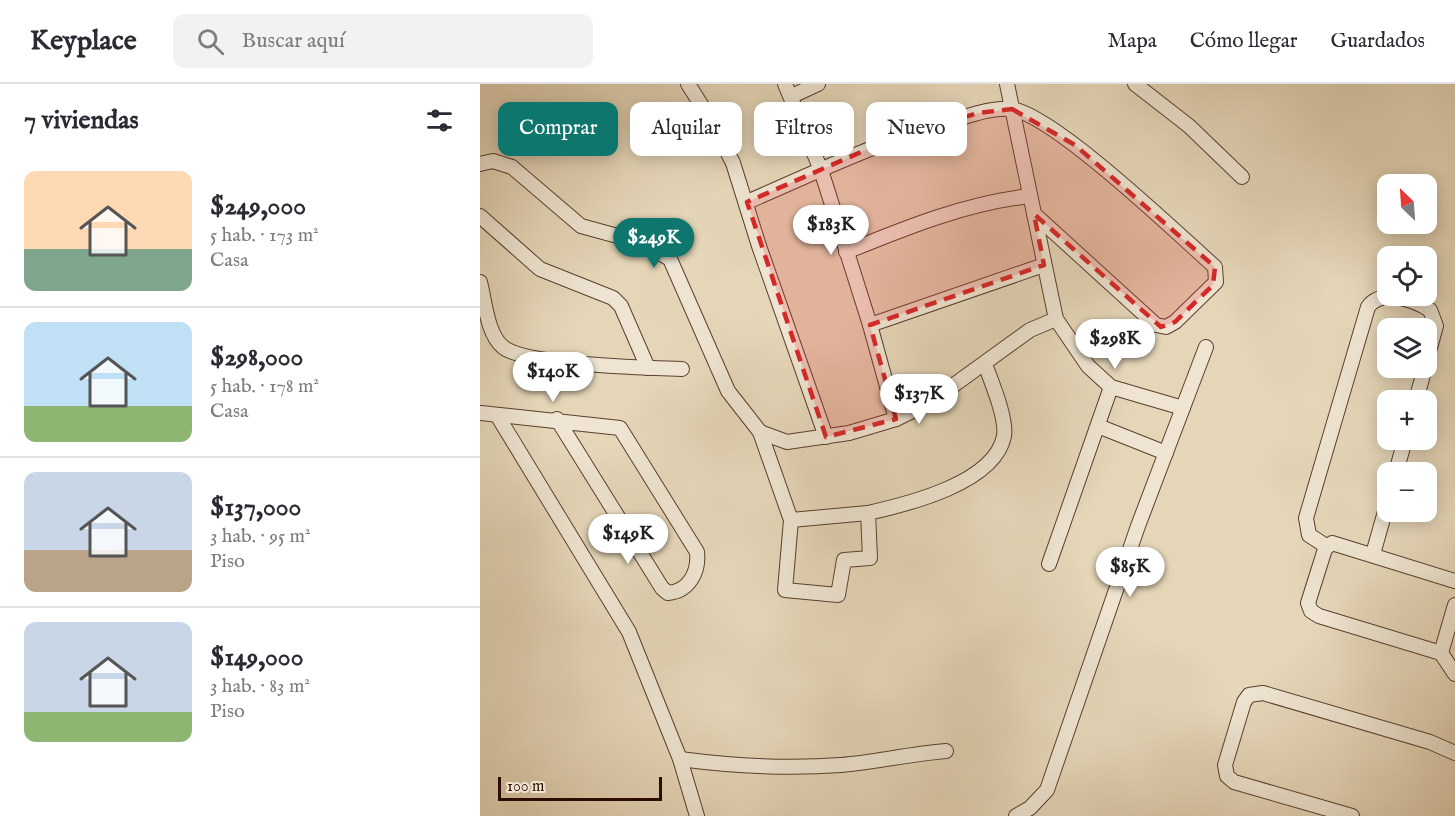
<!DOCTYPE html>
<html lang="es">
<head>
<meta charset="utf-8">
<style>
	body { margin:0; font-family:"IM FELL English",serif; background:#f2f2f3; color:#2b2b33; height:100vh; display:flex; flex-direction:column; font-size:22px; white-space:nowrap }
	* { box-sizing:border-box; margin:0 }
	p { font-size:20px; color:#7c7c81 }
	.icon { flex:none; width:33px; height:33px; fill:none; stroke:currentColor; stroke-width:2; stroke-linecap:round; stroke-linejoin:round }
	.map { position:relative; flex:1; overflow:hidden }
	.details { display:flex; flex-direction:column; background:#fff; width:480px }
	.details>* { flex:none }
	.banner { position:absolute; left:18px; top:18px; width:570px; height:54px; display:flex; gap:12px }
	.needle { width:39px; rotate:335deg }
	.controls { position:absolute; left:897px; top:90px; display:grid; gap:12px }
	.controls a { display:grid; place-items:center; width:60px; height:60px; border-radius:12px; background:#fff; box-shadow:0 3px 15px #0003; font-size:30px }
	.scale { position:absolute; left:18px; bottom:15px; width:164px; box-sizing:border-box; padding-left:6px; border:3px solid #2c0d00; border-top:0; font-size:16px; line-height:21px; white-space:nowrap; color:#2c0d00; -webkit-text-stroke:4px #eee4d1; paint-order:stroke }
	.price { position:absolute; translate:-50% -51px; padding:0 14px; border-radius:21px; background:#fff; color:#222; font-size:20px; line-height:39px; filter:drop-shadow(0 2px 3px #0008) }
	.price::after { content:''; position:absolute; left:50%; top:36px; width:18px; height:14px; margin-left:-9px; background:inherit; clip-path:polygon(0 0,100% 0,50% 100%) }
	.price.selected { background:#0f766e; color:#fff }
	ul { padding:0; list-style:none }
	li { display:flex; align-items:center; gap:18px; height:150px; padding:0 24px }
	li+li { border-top:2px solid #e1e1e2 }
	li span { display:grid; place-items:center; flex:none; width:168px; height:120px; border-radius:12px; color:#555 }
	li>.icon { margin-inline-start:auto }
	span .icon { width:72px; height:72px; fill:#fffc; stroke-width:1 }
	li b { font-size:26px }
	h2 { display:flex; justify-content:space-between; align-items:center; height:72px; padding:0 24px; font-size:26px }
	.chip { padding:0 21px; border-radius:12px; background:#fff; box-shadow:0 3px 15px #0003; font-size:21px; line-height:54px }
	.chip.selected { background:#0f766e; color:#fff }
	header { display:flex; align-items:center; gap:36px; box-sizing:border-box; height:84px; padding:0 30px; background:#fff; border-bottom:2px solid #e1e1e2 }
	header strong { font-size:28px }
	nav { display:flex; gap:33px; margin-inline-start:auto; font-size:21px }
	.search { width:420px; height:54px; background:#f2f2f3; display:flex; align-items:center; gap:15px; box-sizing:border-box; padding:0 21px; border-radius:12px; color:#7c7c81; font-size:22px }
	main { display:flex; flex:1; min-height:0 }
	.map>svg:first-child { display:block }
</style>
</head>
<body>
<header>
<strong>Keyplace</strong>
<div class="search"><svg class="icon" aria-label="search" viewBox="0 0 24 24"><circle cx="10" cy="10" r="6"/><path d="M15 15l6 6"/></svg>Buscar aquí</div>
<nav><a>Mapa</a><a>Cómo llegar</a><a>Guardados</a></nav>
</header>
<main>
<section class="details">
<h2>7 viviendas<svg class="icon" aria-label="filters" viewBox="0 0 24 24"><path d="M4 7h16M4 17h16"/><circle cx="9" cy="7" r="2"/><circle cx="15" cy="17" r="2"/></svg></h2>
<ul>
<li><span style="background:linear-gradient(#ffd9b3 65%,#7fa58c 0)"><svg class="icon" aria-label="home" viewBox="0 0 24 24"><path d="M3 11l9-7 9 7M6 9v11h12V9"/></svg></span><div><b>$249,000</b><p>5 hab. · 173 m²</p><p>Casa</p></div></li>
<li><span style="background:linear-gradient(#bfe0f5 70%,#8fb573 0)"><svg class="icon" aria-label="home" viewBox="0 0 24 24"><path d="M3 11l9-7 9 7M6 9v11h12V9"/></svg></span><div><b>$298,000</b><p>5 hab. · 178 m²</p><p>Casa</p></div></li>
<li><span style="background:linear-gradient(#c9d6e8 65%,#b9a48a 0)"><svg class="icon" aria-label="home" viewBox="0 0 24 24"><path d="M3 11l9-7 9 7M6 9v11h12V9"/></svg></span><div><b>$137,000</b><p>3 hab. · 95 m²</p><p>Piso</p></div></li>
<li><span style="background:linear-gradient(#c9d6e8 75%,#8fb573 0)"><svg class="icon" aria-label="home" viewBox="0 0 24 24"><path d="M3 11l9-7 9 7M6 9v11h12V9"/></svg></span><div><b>$149,000</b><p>3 hab. · 83 m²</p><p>Piso</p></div></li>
</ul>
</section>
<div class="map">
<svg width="975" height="732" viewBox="0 0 975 732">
	<rect width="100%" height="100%" fill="#e5d6b8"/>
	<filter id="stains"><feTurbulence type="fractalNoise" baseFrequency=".00333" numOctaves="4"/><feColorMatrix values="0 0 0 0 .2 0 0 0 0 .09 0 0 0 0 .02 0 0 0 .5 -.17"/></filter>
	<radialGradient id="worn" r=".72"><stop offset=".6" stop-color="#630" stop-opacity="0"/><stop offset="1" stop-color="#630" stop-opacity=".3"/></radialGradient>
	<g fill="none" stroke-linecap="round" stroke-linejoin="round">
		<defs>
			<g id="minor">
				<path d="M208,0L232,38L253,79L279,162L346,353"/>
				<path d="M305,0L341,86L390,241L416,335"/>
				<path d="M527,0L576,235L608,282L631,303L703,324"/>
				<path d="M655,0L709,42L762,93"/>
				<path d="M312,12L338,0"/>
				<path d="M0,80L13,77L32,83L101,142L163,159L190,175L248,307L280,348L311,436L305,506L358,511L364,476L390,474L388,429C428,420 515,399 524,352C527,334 511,297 505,280"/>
				<path d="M267,118C336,88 405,55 478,35C494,30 515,23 531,25C573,30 698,150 735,183L736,198L695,238L686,243L676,241L554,130"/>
				<path d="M0,132L60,185L133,214L141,222L168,284"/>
				<path d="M366,168C425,144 486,119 550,112"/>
				<path d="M0,198C5,217 7,250 23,263C43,281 171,284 202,285"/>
				<path d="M390,241L564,181"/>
				<path d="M936,316L945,284"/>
				<path d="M1,329L140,344L217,468C219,487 210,507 188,509L182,504L77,335"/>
				<path d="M17,331L149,548L200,675L217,732"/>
				<path d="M618,342L686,369"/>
				<path d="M280,348L307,358L369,349L416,335L449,319L550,246L576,235"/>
				<path d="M916,388L925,356"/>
				<path d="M311,436L388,429"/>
				<path d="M846,462L829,451L826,434L888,223C901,204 934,216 950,226L956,242L946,278"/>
				<path d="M893,470L908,417"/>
				<path d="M569,480L631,303"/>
				<path d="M975,497L852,459L845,465L828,519L831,527L839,532L961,569L975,590"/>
				<path d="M961,569L975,521"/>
				<path d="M200,675C253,682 307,685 361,681C396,678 430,670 466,667"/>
				<path d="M536,732L550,724L567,706L658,442L726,263"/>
				<path d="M872,732L754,698L747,692L745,681L764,618L769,611L783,609L950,658L975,669"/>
			</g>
		</defs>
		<use href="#minor" stroke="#5a3f2e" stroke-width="16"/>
		<use href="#minor" stroke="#eee4d1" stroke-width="14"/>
	</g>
	<path fill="#d62828" fill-opacity="0.2" stroke="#d62828" stroke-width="4.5" stroke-dasharray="12 8" stroke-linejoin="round" d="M532,25L595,61L735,183L733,201L695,238L681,243L554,130L564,181L390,241L416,335L346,353L267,118L404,58L498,29Z"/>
	<rect width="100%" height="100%" filter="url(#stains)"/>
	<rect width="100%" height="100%" fill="url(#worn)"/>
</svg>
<div class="controls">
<a><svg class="needle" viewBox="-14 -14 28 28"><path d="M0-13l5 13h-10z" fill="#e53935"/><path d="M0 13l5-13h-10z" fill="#7c7c81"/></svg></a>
<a><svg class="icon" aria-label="locate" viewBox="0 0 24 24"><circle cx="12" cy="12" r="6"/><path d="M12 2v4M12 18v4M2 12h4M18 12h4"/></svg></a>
<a><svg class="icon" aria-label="layers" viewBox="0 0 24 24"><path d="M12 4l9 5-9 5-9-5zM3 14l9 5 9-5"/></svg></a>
<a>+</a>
<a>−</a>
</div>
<div class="scale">100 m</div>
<b class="price" style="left:351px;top:172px">$183K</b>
<b class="price selected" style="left:174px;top:185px">$249K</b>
<b class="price" style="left:635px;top:286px">$298K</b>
<b class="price" style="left:73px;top:319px">$140K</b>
<b class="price" style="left:439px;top:341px">$137K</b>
<b class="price" style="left:148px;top:481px">$149K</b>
<b class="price" style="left:650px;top:514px">$85K</b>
<div class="banner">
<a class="chip selected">Comprar</a>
<a class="chip">Alquilar</a>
<a class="chip">Filtros</a>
<a class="chip">Nuevo</a>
</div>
</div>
</main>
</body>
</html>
